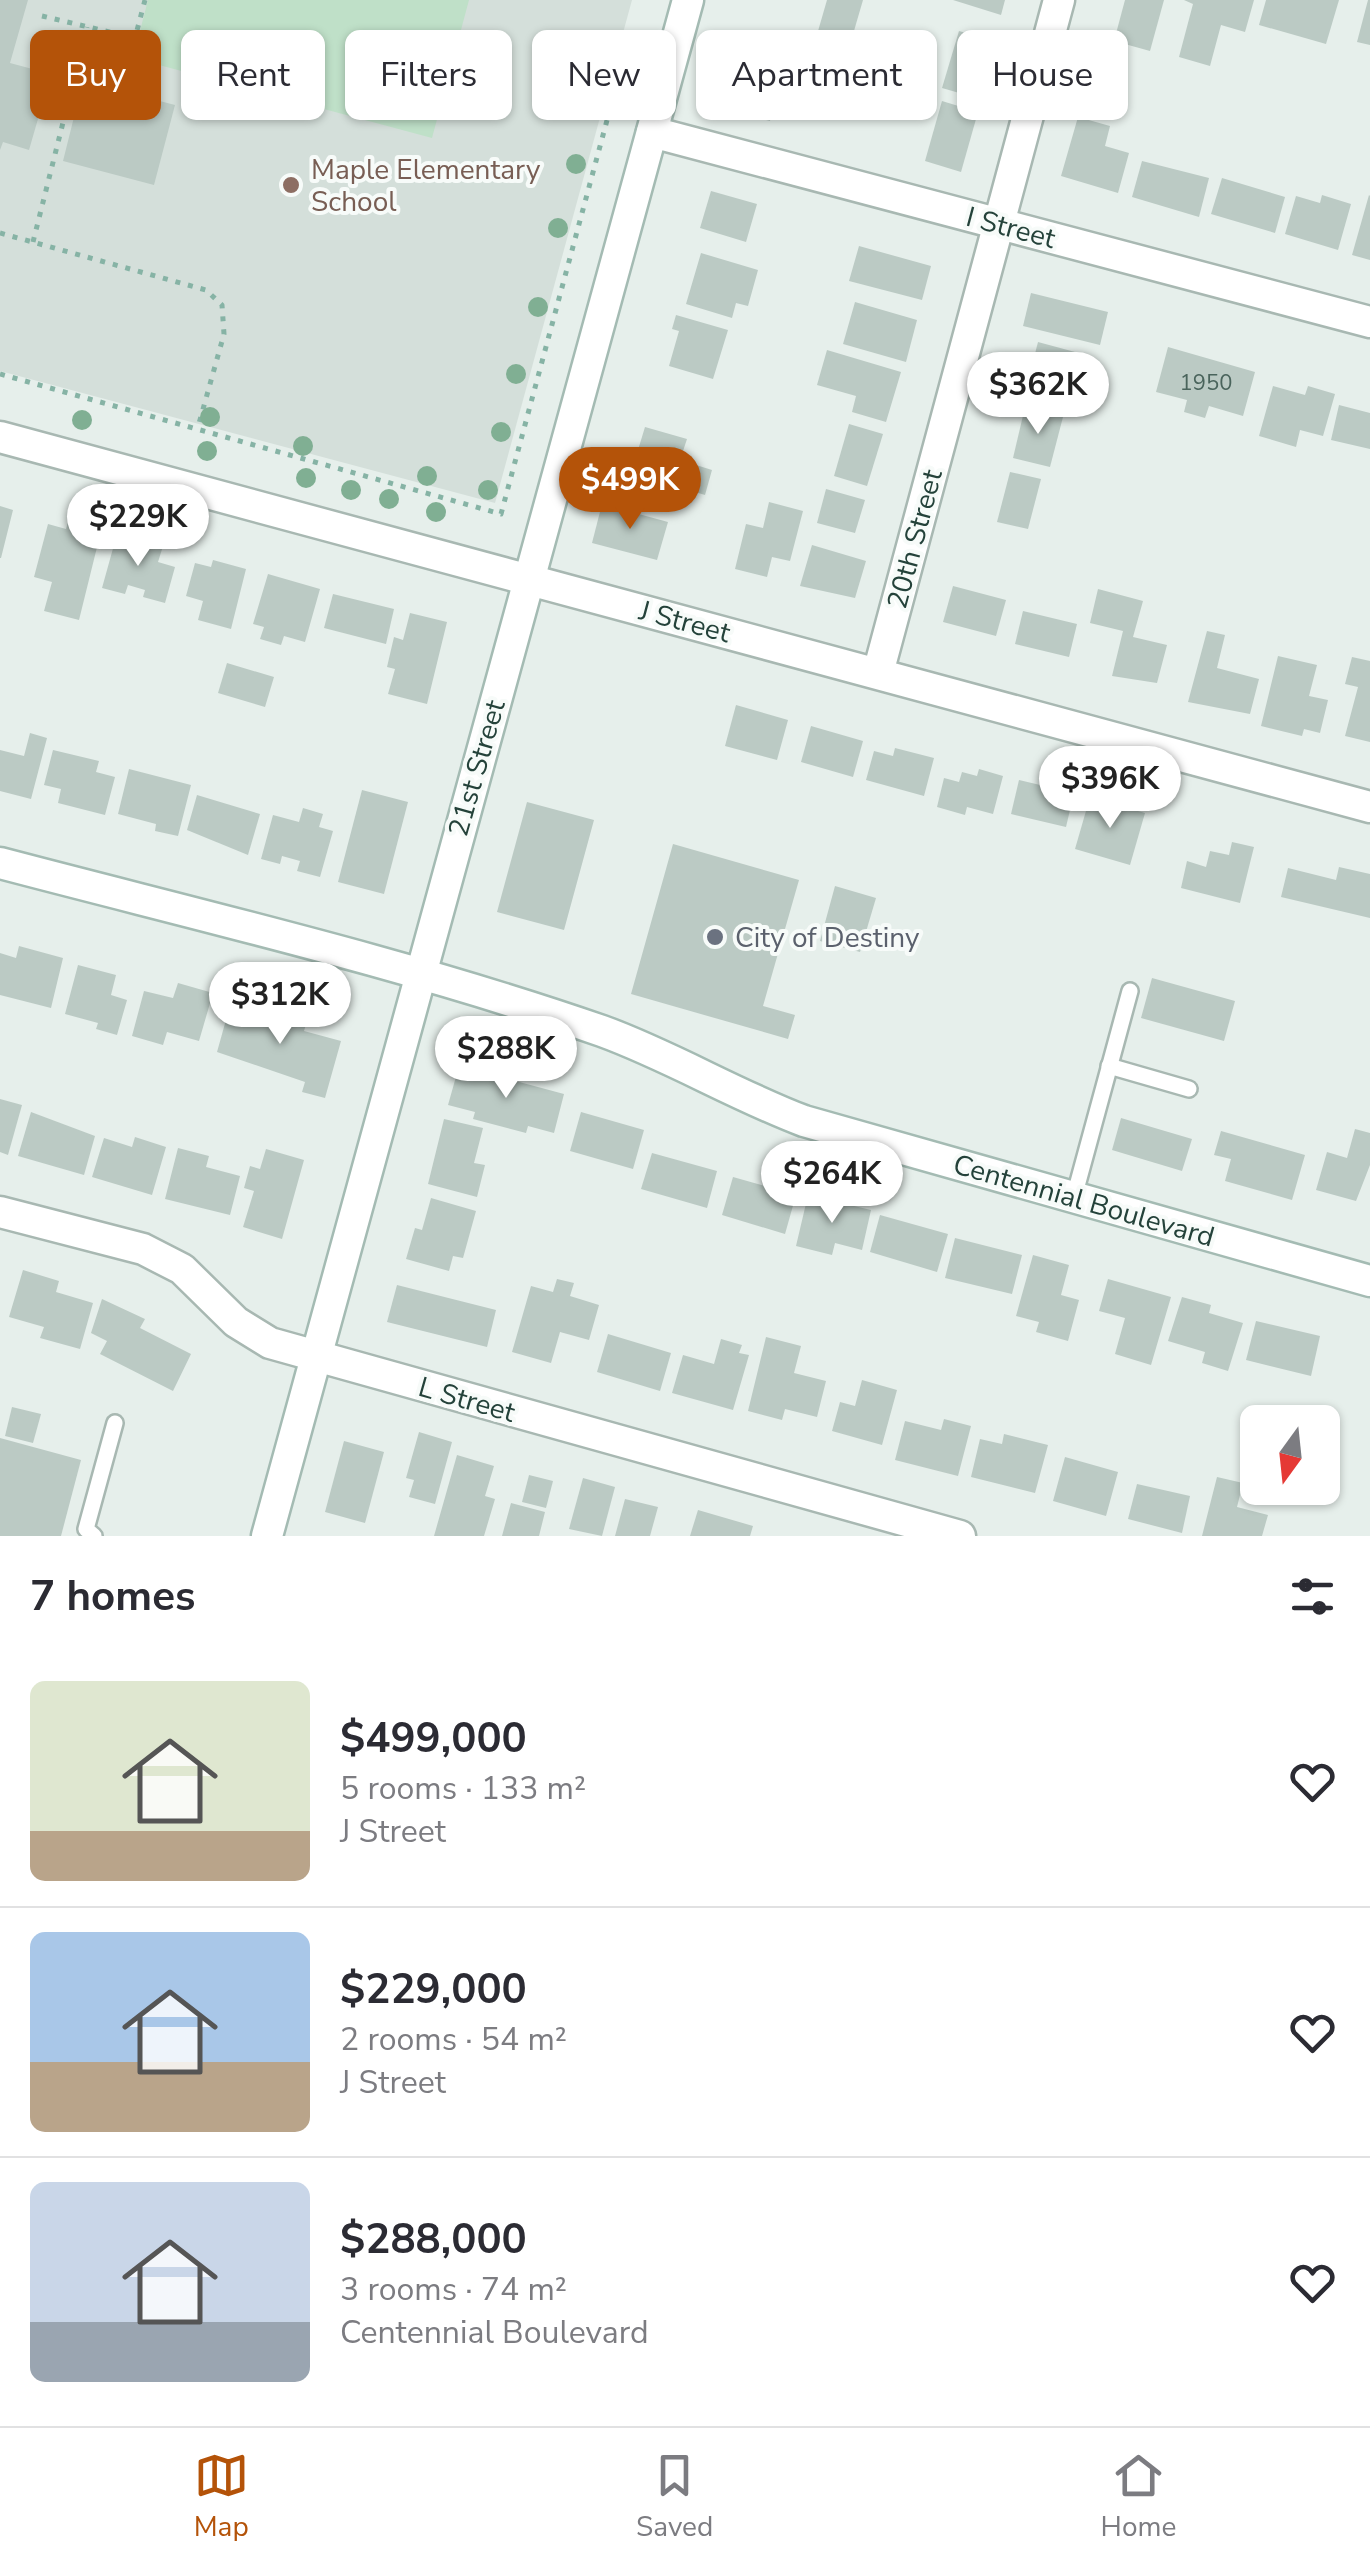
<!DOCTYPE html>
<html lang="en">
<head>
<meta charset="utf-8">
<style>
	body { margin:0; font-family:"Nunito Sans",sans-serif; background:#f7f7f7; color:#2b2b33; height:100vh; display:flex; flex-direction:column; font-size:38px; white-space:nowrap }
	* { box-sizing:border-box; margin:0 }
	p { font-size:32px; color:#7c7c81 }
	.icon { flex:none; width:55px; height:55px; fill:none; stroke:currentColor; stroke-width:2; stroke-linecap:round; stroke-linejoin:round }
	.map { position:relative; height:1536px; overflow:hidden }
	.side { display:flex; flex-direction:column; background:#fff; flex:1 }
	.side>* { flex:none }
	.banner { position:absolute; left:30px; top:30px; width:1310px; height:90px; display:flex; gap:20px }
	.needle { width:65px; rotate:195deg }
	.controls { position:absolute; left:1240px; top:1405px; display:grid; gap:20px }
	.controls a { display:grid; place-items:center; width:100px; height:100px; border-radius:15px; background:#fff; box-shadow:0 2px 8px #0004; font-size:50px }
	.price { position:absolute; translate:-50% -85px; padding:0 22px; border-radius:35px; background:#fff; color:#222; font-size:32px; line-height:65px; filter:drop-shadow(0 2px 5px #0008) }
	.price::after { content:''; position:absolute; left:50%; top:60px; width:30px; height:22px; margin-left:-15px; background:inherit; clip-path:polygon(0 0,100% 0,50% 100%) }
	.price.selected { background:#b45309; color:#fff }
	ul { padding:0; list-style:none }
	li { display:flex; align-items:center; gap:30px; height:250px; padding:0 30px }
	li+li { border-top:2px solid #e1e1e2 }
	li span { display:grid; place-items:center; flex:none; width:280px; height:200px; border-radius:15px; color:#555 }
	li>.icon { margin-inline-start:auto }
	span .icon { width:120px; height:120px; fill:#fffc; stroke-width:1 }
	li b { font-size:42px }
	h2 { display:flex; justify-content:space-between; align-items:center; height:120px; padding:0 30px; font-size:42px }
	.tag { padding:0 35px; border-radius:15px; background:#fff; box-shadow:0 2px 8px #0004; font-size:35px; line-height:90px }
	.tag.selected { background:#b45309; color:#fff }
	.tab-bar { display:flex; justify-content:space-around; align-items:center; height:140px; border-top:2px solid #e1e1e2; background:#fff; font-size:28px; color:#7c7c81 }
	.tab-bar a { display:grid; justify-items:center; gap:5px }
	.tab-bar .selected { color:#b45309 }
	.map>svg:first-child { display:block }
</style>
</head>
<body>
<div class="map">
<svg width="1370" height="1536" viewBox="0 0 1370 1536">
	<rect width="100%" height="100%" fill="#e6efeb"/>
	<path fill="#d4dfda" d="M0,0H632L495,503L0,371Z"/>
	<path fill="#bfe0c8" d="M148,0H469L432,138L133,58Z"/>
	<g fill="#bbcac4">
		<path d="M0,0H28L10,63L51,74L29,150L3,142L0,150Z"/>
		<path d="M827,0H863L849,48L816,38Z"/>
		<path d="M953,0H1005L1001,15Z"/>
		<path d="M1125,0H1164L1150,51L1114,41Z"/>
		<path d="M1184,0H1254L1245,32L1221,25L1210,66L1179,57L1193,4Z"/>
		<path d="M1266,0H1339L1326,44L1259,25Z"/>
		<path d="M1368,0H1370V45L1357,42Z"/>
		<path d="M959,31L996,41L980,99L942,88Z"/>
		<path d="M746,48L801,62L790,105L775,101L770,121L722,109L730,77L739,79Z"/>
		<path d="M83,81L175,105L154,185L63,161Z"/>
		<path d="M942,101L978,112L961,172L925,161Z"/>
		<path d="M1078,117L1110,126L1105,146L1129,153L1118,193L1061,176Z"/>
		<path d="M1142,161L1209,178L1199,217L1132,197Z"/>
		<path d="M1222,178L1285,197L1275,233L1211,214Z"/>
		<path d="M711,191L757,204L746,242L700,228Z"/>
		<path d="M1322,195L1351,204L1338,250L1285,234L1296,196L1320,203Z"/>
		<path d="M1369,195L1370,196V260L1352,255Z"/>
		<path d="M859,246L931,266L922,300L849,281Z"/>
		<path d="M701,253L758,270L748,306L736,303L732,318L686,304Z"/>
		<path d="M1031,293L1108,312L1100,345L1023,326Z"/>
		<path d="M855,302L917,320L906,362L843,344Z"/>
		<path d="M676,315L728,330L713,379L669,366L679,331L672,329Z"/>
		<path d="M1038,342L1075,352L1061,406L1024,396Z"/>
		<path d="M1168,347L1255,372L1243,416L1209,406L1205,418L1184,412L1187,400L1156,392Z"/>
		<path d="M827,350L901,372L886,422L852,412L856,396L817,385Z"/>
		<path d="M1273,386L1305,395L1308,386L1335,394L1323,436L1300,430L1296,447L1259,436Z"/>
		<path d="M1339,405L1370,413V449L1331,440Z"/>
		<path d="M1025,407L1063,417L1050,467L1013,458Z"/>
		<path d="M849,424L883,434L867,486L834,476Z"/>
		<path d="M645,427L687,439L680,460L712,470L705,495L631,473Z"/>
		<path d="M1010,472L1041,479L1028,529L997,522Z"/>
		<path d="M826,489L865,500L855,533L817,523Z"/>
		<path d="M769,502L803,511L790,561L772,557L767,577L735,569L746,524L763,528Z"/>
		<path d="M602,504L668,522L657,560L592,543Z"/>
		<path d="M0,506L13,510L1,558H0Z"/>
		<path d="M69,519L102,527L79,620L44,611L52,582L34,577L48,524L66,529Z"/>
		<path d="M117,534L163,546L158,562L175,567L165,603L143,597L145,590L128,585L125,594L102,588Z"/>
		<path d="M812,545L866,561L855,598L800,586Z"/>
		<path d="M213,560L246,569L231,629L198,620L203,601L186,596L195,563L211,567Z"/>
		<path d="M268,574L320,589L305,642L284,636L281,645L260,639L264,627L253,624Z"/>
		<path d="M953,586L1006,600L996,636L943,622Z"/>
		<path d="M1098,589L1143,601L1133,637L1167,645L1157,683L1112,676L1123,631L1090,623Z"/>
		<path d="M333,594L394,609L386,644L324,628Z"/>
		<path d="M1023,611L1077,624L1069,657L1015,644Z"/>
		<path d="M410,613L447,622L427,704L388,694L395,669L387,667L394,637L403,640Z"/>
		<path d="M1207,631L1225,635L1217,668L1259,679L1250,714L1188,702Z"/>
		<path d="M1278,656L1317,665L1309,696L1328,700L1320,733L1304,729L1302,736L1261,726Z"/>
		<path d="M1352,657L1370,661V742L1345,736L1358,687L1345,684Z"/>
		<path d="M227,663L274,677L265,707L218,693Z"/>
		<path d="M736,705L788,720L777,760L725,746Z"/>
		<path d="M811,726L863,741L853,777L801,762Z"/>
		<path d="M30,733L47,738L31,799L0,791V750L24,756Z"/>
		<path d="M895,748L934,758L924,796L866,780L874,751L893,756Z"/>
		<path d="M53,750L99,761L96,772L115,777L105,815L58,803L61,789L44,785Z"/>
		<path d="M129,769L191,785L178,836L155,831L156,824L118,814Z"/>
		<path d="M979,769L1003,776L993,814L967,807L965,815L937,807L944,778L959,782L962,772L977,776Z"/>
		<path d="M1019,780L1074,793L1066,827L1011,814Z"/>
		<path d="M362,790L408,802L384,894L338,882Z"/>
		<path d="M197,795L260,814L248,855L187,830Z"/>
		<path d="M1090,797L1145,813L1130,865L1075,849Z"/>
		<path d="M527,802L594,820L564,930L497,912Z"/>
		<path d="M303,808L323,814L319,827L333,831L320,877L297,871L300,861L282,856L280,864L261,859L273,815L299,822Z"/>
		<path d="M1232,842L1254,847L1240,903L1181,888L1187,861L1206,867L1210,851L1229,855Z"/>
		<path d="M673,844L799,880L763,1006L795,1015L788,1039L631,994Z"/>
		<path d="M1339,867L1370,874V918L1281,897L1288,868L1336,880Z"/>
		<path d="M835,886L876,898L860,952L820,941Z"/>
		<path d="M19,946L63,958L51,1008L0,995V953L16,958Z"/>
		<path d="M78,965L116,975L111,995L127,1000L117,1035L96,1029L98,1023L65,1014Z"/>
		<path d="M1152,978L1235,1001L1224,1041L1141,1018Z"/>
		<path d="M178,983L213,993L199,1041L167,1032L163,1045L132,1036L144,991L173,998Z"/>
		<path d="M231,1002L258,1009L255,1017L276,1023L279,1012L307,1021L304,1031L341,1041L325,1098L302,1092L305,1082L217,1052Z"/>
		<path d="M459,1066L564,1094L554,1133L528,1126L526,1133L473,1119L475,1112L448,1105Z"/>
		<path d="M0,1099L22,1105L8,1155L0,1152Z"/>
		<path d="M31,1112L95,1136L84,1175L18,1156Z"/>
		<path d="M581,1112L644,1130L633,1169L570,1151Z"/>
		<path d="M1121,1118L1192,1139L1182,1171L1112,1150Z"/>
		<path d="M444,1119L483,1128L474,1163L485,1165L477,1197L428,1184Z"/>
		<path d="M1355,1129L1370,1133V1165L1356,1201L1316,1190L1327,1152L1347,1158Z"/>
		<path d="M1221,1131L1305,1155L1292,1200L1225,1181L1231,1159L1214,1155Z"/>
		<path d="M135,1137L166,1147L152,1195L92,1177L104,1138L132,1147Z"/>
		<path d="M178,1148L209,1156L206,1167L240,1176L230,1215L165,1199Z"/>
		<path d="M266,1149L304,1160L282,1239L243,1227L254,1191L244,1188L250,1166L260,1169Z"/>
		<path d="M652,1153L717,1171L707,1208L641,1189Z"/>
		<path d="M733,1177L796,1195L785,1234L722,1215Z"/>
		<path d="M808,1195L871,1210L862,1250L835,1243L832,1255L796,1246Z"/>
		<path d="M431,1198L476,1211L463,1258L453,1256L449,1271L406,1259L415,1228L422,1230Z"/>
		<path d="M880,1215L948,1234L937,1272L870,1252Z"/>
		<path d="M955,1238L1022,1255L1012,1294L945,1278Z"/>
		<path d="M1033,1255L1069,1265L1061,1295L1079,1300L1068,1341L1036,1332L1039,1322L1016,1316Z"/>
		<path d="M23,1270L59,1281L56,1292L93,1303L80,1349L40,1338L44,1327L9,1317Z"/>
		<path d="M557,1279L574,1283L570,1296L599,1305L589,1340L560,1332L551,1363L512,1352L531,1286L553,1292Z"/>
		<path d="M1108,1279L1171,1297L1151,1365L1115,1354L1125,1318L1099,1311Z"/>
		<path d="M397,1285L496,1310L487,1347L387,1322Z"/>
		<path d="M1182,1297L1211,1305L1209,1313L1243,1323L1228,1371L1202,1363L1205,1352L1168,1341Z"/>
		<path d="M102,1299L145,1319L140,1328L191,1354L173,1391L100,1354L107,1341L91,1333Z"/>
		<path d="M1256,1321L1320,1336L1311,1376L1246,1360Z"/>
		<path d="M608,1334L671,1353L660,1391L597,1372Z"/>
		<path d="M766,1337L801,1346L794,1373L826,1381L817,1417L785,1409L782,1420L748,1411Z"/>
		<path d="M721,1339L742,1345L739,1353L749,1355L733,1410L672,1393L683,1355L714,1364Z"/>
		<path d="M862,1380L897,1390L882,1445L832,1431L840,1402L855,1406Z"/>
		<path d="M12,1407L41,1414L33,1443L5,1436Z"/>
		<path d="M944,1419L971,1426L958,1476L895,1460L905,1421L941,1430Z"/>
		<path d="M419,1432L452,1442L435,1504L409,1497L414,1480L406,1478Z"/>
		<path d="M1004,1434L1048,1445L1035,1493L971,1477L980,1439L1002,1444Z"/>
		<path d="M0,1438L81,1460L61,1536H0Z"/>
		<path d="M344,1441L384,1452L365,1523L325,1512Z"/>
		<path d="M457,1455L494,1466L485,1496L495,1499L484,1536H434Z"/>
		<path d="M1065,1457L1118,1472L1106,1516L1053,1501Z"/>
		<path d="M529,1475L553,1481L546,1508L522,1502Z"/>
		<path d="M1217,1477L1243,1483L1237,1507L1268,1515L1262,1536H1202Z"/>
		<path d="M583,1478L615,1487L602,1536L569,1529Z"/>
		<path d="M1137,1484L1190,1496L1182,1533L1128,1519Z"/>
		<path d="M625,1499L658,1507L650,1536H615Z"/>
		<path d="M511,1503L545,1512L539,1536H502Z"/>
		<path d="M698,1510L753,1526L750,1536H690Z"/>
	</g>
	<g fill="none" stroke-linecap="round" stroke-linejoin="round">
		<defs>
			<g id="lane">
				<path d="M1109,1066L1189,1089"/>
				<path d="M1074,1197L1130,991"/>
				<path d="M94,1536L86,1529L115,1423"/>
			</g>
			<g id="street">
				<path d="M652,132L1370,322"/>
				<path d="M0,437L1370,807"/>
				<path d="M878,673L1059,0"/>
				<path d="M0,1212L143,1249L182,1269L236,1322L270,1343L960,1536"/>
			</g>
			<g id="secondary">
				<path d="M0,863C201,916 406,963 602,1031C671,1056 735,1095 804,1121L1370,1281"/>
				<path d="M267,1536L688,0"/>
			</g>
		</defs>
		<use href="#lane" stroke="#a8b8b2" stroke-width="20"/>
		<use href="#street" stroke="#a8b8b2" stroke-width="35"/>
		<use href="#secondary" stroke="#a4bbb3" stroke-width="35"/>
		<g stroke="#86b3a5" stroke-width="5" stroke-dasharray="5 8" stroke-linecap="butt">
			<path d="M42,16L135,38L145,0"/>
			<path d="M0,233L206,290L222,305L224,334L198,427"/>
			<path d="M33,242L87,27"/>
			<path d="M0,374L501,514L620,72L637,61"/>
		</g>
		<use href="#lane" stroke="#fff" stroke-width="15"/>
		<use href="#street" stroke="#fff" stroke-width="30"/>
		<use href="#secondary" stroke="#fff" stroke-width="30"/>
	</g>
	<g fill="#80af93">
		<circle cx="604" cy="44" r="10"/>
		<circle cx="576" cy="164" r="10"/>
		<circle cx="558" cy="228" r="10"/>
		<circle cx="538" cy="307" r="10"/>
		<circle cx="516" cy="374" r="10"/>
		<circle cx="210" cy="417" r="10"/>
		<circle cx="82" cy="420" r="10"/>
		<circle cx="501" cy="432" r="10"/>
		<circle cx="303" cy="446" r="10"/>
		<circle cx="207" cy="451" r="10"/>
		<circle cx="427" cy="476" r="10"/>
		<circle cx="306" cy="478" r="10"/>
		<circle cx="351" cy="490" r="10"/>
		<circle cx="488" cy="490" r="10"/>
		<circle cx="389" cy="499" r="10"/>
		<circle cx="436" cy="512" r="10"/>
	</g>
	<circle fill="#8d6e63" stroke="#f7fbf9" stroke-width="4" cx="291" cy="185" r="10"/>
	<circle fill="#6b7280" stroke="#f7fbf9" stroke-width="4" cx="715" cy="937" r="10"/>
	<g text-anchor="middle" stroke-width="8" stroke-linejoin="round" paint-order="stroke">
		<g font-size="22" fill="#4a645c">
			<text x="1206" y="390">1950</text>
		</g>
		<g font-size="28" fill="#785e54" stroke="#f7fbf9" text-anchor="start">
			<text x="311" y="179">Maple Elementary<tspan x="311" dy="32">School</tspan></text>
		</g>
		<g font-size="28" fill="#24423a" stroke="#f7fbf9">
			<text transform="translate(1011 227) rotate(15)" y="10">I Street</text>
			<text transform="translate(914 539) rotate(-75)" y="10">20th Street</text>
			<text transform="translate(685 621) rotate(15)" y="10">J Street</text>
			<text transform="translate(476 768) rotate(-74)" y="10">21st Street</text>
			<text transform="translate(1084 1200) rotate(16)" y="10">Centennial Boulevard</text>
			<text transform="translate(467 1399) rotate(16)" y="10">L Street</text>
		</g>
		<g font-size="28" fill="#5b616d" stroke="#f7fbf9" text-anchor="start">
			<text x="735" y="947">City of Destiny</text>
		</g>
	</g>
</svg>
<div class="controls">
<a><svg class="needle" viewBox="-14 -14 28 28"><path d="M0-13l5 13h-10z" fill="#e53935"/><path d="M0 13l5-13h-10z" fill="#7c7c81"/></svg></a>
</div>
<b class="price" style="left:1038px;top:437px">$362K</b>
<b class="price selected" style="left:630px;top:532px">$499K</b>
<b class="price" style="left:138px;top:569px">$229K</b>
<b class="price" style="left:1110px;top:831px">$396K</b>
<b class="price" style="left:280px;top:1047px">$312K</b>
<b class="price" style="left:506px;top:1101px">$288K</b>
<b class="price" style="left:832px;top:1226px">$264K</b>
<div class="banner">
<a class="tag selected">Buy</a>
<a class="tag">Rent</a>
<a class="tag">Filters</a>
<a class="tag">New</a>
<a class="tag">Apartment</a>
<a class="tag">House</a>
</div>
</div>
<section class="side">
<h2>7 homes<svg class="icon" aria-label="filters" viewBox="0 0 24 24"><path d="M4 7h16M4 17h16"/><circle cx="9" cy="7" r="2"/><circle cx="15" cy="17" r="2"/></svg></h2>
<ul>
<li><span style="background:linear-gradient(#dfe7d0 75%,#b9a48a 0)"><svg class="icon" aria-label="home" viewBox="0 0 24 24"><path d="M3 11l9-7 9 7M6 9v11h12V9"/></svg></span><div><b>$499,000</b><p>5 rooms · 133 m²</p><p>J Street</p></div><svg class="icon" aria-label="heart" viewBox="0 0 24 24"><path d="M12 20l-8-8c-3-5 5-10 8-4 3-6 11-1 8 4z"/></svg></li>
<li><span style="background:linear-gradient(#a9c7e8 65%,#b9a48a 0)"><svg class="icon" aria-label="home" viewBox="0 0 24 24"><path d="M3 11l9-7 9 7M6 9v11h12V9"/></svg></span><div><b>$229,000</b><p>2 rooms · 54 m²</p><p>J Street</p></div><svg class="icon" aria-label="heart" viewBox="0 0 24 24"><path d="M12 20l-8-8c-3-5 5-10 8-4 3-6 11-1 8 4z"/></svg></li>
<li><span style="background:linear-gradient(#c9d6e8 70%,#9aa5b1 0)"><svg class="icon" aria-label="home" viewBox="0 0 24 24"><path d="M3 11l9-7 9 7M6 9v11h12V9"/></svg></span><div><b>$288,000</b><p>3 rooms · 74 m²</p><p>Centennial Boulevard</p></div><svg class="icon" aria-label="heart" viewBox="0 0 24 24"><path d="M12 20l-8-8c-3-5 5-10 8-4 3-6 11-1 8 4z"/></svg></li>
</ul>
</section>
<nav class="tab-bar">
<a class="selected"><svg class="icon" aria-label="map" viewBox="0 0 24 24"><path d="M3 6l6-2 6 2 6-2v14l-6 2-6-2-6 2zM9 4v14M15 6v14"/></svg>Map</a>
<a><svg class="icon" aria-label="saved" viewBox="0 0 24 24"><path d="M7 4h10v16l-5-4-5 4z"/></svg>Saved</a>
<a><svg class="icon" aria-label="home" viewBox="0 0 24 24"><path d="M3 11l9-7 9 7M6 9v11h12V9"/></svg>Home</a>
</nav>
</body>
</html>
